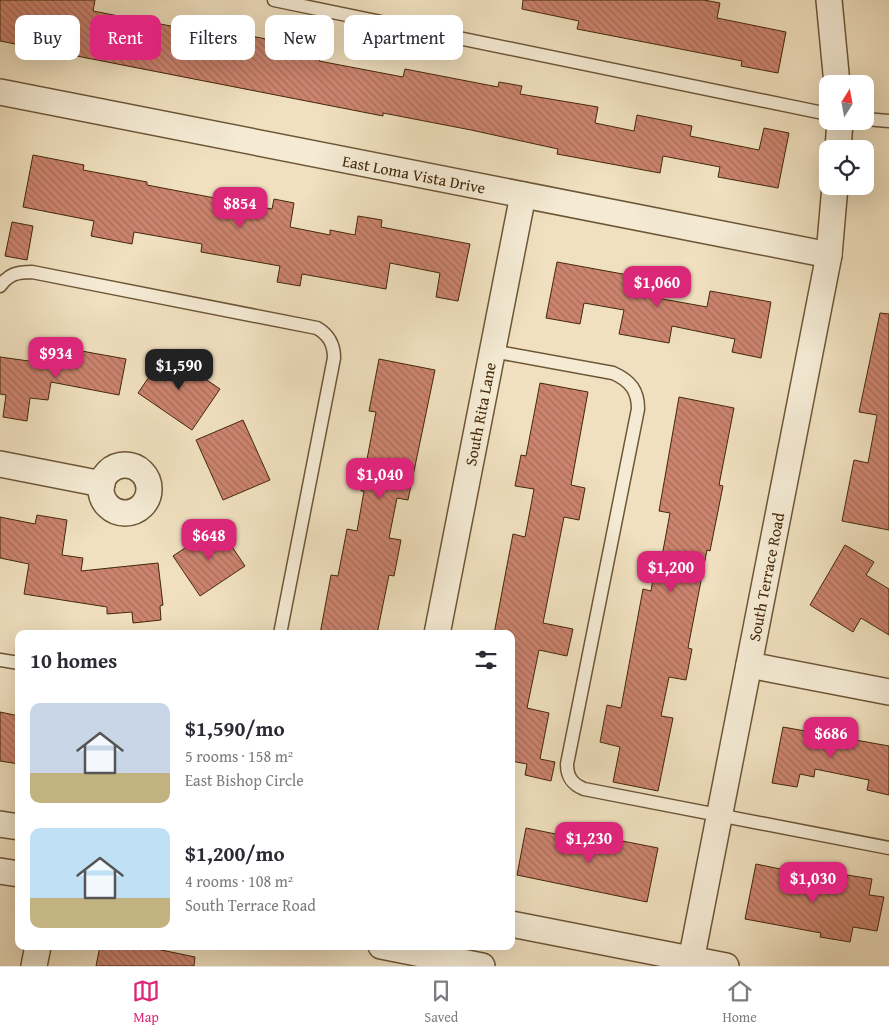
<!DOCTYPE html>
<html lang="en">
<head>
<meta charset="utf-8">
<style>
	body { margin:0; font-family:"Gentium Book Plus",serif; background:#f7f7f7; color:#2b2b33; height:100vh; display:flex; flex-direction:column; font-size:19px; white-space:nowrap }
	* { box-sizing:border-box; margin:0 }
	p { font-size:16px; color:#7c7c81 }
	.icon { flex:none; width:28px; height:28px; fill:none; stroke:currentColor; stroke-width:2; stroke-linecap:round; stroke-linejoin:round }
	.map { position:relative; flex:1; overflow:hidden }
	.details { position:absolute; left:15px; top:630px; width:500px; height:320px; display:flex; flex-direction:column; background:#fff; border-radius:10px; box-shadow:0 5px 20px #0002 }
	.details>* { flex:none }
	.banner { position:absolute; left:15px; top:15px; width:500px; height:45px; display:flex; gap:10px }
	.needle { width:32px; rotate:11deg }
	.buttons { position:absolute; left:819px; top:75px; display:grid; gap:10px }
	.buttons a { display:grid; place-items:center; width:55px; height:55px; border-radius:10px; background:#fff; box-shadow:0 5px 20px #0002; font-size:25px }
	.price { position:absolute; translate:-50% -42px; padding:0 11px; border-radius:10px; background:#db2777; color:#fff; font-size:16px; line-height:32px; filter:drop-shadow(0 1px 2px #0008) }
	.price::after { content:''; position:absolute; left:50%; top:30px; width:15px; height:11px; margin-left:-8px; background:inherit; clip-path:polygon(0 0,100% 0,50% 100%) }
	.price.on { background:#222; color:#fff }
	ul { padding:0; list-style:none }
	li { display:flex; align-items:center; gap:15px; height:125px; padding:0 15px }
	li span { display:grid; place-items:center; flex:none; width:140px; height:100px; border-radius:10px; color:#555 }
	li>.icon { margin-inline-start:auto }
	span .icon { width:60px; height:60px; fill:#fffc; stroke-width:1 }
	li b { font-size:21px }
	h2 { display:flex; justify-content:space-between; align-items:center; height:60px; padding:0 15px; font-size:21px }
	.tag { padding:0 18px; border-radius:10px; background:#fff; box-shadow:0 5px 20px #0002; font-size:18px; line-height:45px }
	.tag.on { background:#db2777; color:#fff }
	.tabs { display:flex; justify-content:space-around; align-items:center; height:70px; border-top:1px solid #e1e1e2; background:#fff; font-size:14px; color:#7c7c81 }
	.tabs a { display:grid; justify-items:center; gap:2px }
	.tabs .on { color:#db2777 }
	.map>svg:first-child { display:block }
</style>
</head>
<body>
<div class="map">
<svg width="889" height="966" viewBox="0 0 889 966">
	<defs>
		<pattern id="building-back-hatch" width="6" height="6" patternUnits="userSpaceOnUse" patternTransform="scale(1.25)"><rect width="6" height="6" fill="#cc846f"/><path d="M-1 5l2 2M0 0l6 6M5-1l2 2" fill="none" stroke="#a76c59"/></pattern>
	</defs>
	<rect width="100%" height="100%" fill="#f0e0bf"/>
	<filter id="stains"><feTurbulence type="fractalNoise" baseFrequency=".004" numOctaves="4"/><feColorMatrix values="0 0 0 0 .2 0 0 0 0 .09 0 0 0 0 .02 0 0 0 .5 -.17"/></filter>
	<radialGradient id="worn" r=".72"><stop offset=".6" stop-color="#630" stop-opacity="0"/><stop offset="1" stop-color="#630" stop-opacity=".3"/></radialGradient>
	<g fill="url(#building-back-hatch)" stroke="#432809">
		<path d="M0,0H95L93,11L181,28L183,19L247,32L246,35L321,50L319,61L403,77L405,69L498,87L499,82L522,86L520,94L598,107L595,123L634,131L637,115L692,126L690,136L759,150L764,128L789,133L778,188L718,177L720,167L663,156L660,173L557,154L558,149L471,130L383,113V116L0,41Z"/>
		<path d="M523,0H704L720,3L717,18L786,32L778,73L741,66L742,61L577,29L579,21L522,9Z"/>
		<path d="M33,155L84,165L83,170L147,182V185L272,209L274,199L294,203L290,227L330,235V230L355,235L358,216L382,220L381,227L470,244L458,301L436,297L440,273L390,263L386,289L302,274L300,286L277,282L280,266L201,252L202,244L134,232L132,244L91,236L94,221L23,207Z"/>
		<path d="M12,222L33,226L27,260L5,256Z"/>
		<path d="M557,262L661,281L657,298L707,307L710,291L771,302L761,358L732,352L735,339L672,326L669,343L619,334L624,310L584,303L580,324L546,318Z"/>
		<path d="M880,313L889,314V530L842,521L854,460L868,463L877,415L859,412Z"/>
		<path d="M76,350L126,359L119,395L51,382L48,400L30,398L27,421L3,417L6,395L0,394V357L72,367Z"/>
		<path d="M166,352L220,389L192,430L138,393Z"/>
		<path d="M379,359L435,370L408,500L397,498L389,538L401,540L394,576L389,575L377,634H320L331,575L338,576L347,529L357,531L364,491H361L376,412L369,411Z"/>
		<path d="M540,383L588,392L571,485L585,488L579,520L564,517L543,623L573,629L567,656L539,650L527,708L549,713L540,759L555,762L551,781L525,775L527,764L511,761V634H494L513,534L525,537L534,489L515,486L521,455L526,456Z"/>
		<path d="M679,397L734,408L719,485L723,486L710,551L707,550L688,648L692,649L686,680L669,677L661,716L673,718L658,791L613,782L620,747L600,742L607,705L621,708L643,589L651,591L657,555L662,556L670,513L659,511Z"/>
		<path d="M243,420L270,480L223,500L196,440Z"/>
		<path d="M37,515L67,520L62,555L83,558L81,571L158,563L163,605L160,606L161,620L133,623L132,612L107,614V607L24,594L29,564L0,558V517L35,524Z"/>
		<path d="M218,526L245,566L200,596L173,556Z"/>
		<path d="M845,545L874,562L866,575L889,589V635L861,618L853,632L810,605Z"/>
		<path d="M0,712L19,716V764L0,761Z"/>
		<path d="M783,727L889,746V795L867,790L869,780L815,769L814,777L800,774L797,787L772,783Z"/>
		<path d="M526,828L600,843L602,837L658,848L647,902L517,875Z"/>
		<path d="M756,864L790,871L789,877L845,888L847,875L872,879L869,895L884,897L877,931L853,927L850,942L820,937L821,933L745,919Z"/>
		<path d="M100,946H142L195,957L194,966H96Z"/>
	</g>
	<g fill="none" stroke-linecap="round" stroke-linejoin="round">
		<defs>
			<g id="lane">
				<path d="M274,0L828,114"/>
				<path d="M865,119L889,121"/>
				<path d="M0,286C9,274 17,272 32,272L317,328C329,335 334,344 334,358L280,634"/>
				<path d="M492,351L613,373C631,381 638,391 638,409L567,764C567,777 572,784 584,789L889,848"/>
				<path d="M0,660L19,663"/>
			</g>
			<g id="street">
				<path d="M829,0L837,84"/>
				<path d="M0,92L829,255"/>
				<path d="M838,149L840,121"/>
				<path d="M0,464L102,484"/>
				<circle cx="125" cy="489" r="24"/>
				<path d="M437,634L523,195"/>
				<path d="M749,665L889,692"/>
				<path d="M0,824L19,827"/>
				<path d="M0,871L19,874"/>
				<path d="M511,924L726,966"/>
				<path d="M381,946L482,966"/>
				<path d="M34,966L38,946"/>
				<path d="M690,966L829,255L835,186"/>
			</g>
		</defs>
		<use href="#lane" stroke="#6e5636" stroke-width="15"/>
		<use href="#street" stroke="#6e5636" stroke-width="28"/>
		<use href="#lane" stroke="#f5ebd5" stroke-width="12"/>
		<use href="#street" stroke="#f5ebd5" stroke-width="25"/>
	</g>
	<g text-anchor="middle" stroke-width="5" stroke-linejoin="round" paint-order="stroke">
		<g font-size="16" fill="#432809" stroke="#f5ebd5">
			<text transform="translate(414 174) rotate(11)" y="6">East Loma Vista Drive</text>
			<text transform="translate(480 414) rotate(-79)" y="6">South Rita Lane</text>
			<text transform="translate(766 577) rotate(-79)" y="6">South Terrace Road</text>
		</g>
	</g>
	<rect width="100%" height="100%" filter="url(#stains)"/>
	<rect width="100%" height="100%" fill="url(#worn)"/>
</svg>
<div class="buttons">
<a><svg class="needle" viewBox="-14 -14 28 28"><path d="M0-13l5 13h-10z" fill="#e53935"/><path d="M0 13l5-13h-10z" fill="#7c7c81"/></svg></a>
<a><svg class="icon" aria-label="locate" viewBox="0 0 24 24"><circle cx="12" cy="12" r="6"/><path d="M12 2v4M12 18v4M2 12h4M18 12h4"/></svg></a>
</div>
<b class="price" style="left:240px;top:229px">$854</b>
<b class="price" style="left:657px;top:308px">$1,060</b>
<b class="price" style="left:56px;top:379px">$934</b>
<b class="price on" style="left:179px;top:391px">$1,590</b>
<b class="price" style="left:380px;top:500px">$1,040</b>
<b class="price" style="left:209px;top:561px">$648</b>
<b class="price" style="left:671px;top:593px">$1,200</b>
<b class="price" style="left:831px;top:759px">$686</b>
<b class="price" style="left:589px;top:864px">$1,230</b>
<b class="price" style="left:813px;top:904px">$1,030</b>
<div class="banner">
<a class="tag">Buy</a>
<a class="tag on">Rent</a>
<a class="tag">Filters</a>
<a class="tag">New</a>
<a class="tag">Apartment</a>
</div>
<section class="details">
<h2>10 homes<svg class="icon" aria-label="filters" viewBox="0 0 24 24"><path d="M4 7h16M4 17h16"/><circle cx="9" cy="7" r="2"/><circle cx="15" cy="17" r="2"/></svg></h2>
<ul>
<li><span style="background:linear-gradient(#c9d6e8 70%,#c2b280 0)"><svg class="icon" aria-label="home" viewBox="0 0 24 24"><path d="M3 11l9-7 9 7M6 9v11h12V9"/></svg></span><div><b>$1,590/mo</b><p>5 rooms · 158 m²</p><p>East Bishop Circle</p></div></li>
<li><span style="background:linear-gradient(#bfe0f5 70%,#c2b280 0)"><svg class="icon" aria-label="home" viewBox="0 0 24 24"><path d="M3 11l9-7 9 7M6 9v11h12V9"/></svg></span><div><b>$1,200/mo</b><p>4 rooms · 108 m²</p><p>South Terrace Road</p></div></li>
</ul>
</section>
</div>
<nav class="tabs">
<a class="on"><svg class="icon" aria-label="map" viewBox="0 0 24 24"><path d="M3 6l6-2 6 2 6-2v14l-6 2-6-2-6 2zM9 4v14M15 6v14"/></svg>Map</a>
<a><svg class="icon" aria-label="saved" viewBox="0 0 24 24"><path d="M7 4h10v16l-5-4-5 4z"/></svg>Saved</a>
<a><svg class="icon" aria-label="home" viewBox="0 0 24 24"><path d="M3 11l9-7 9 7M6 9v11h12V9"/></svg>Home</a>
</nav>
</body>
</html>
